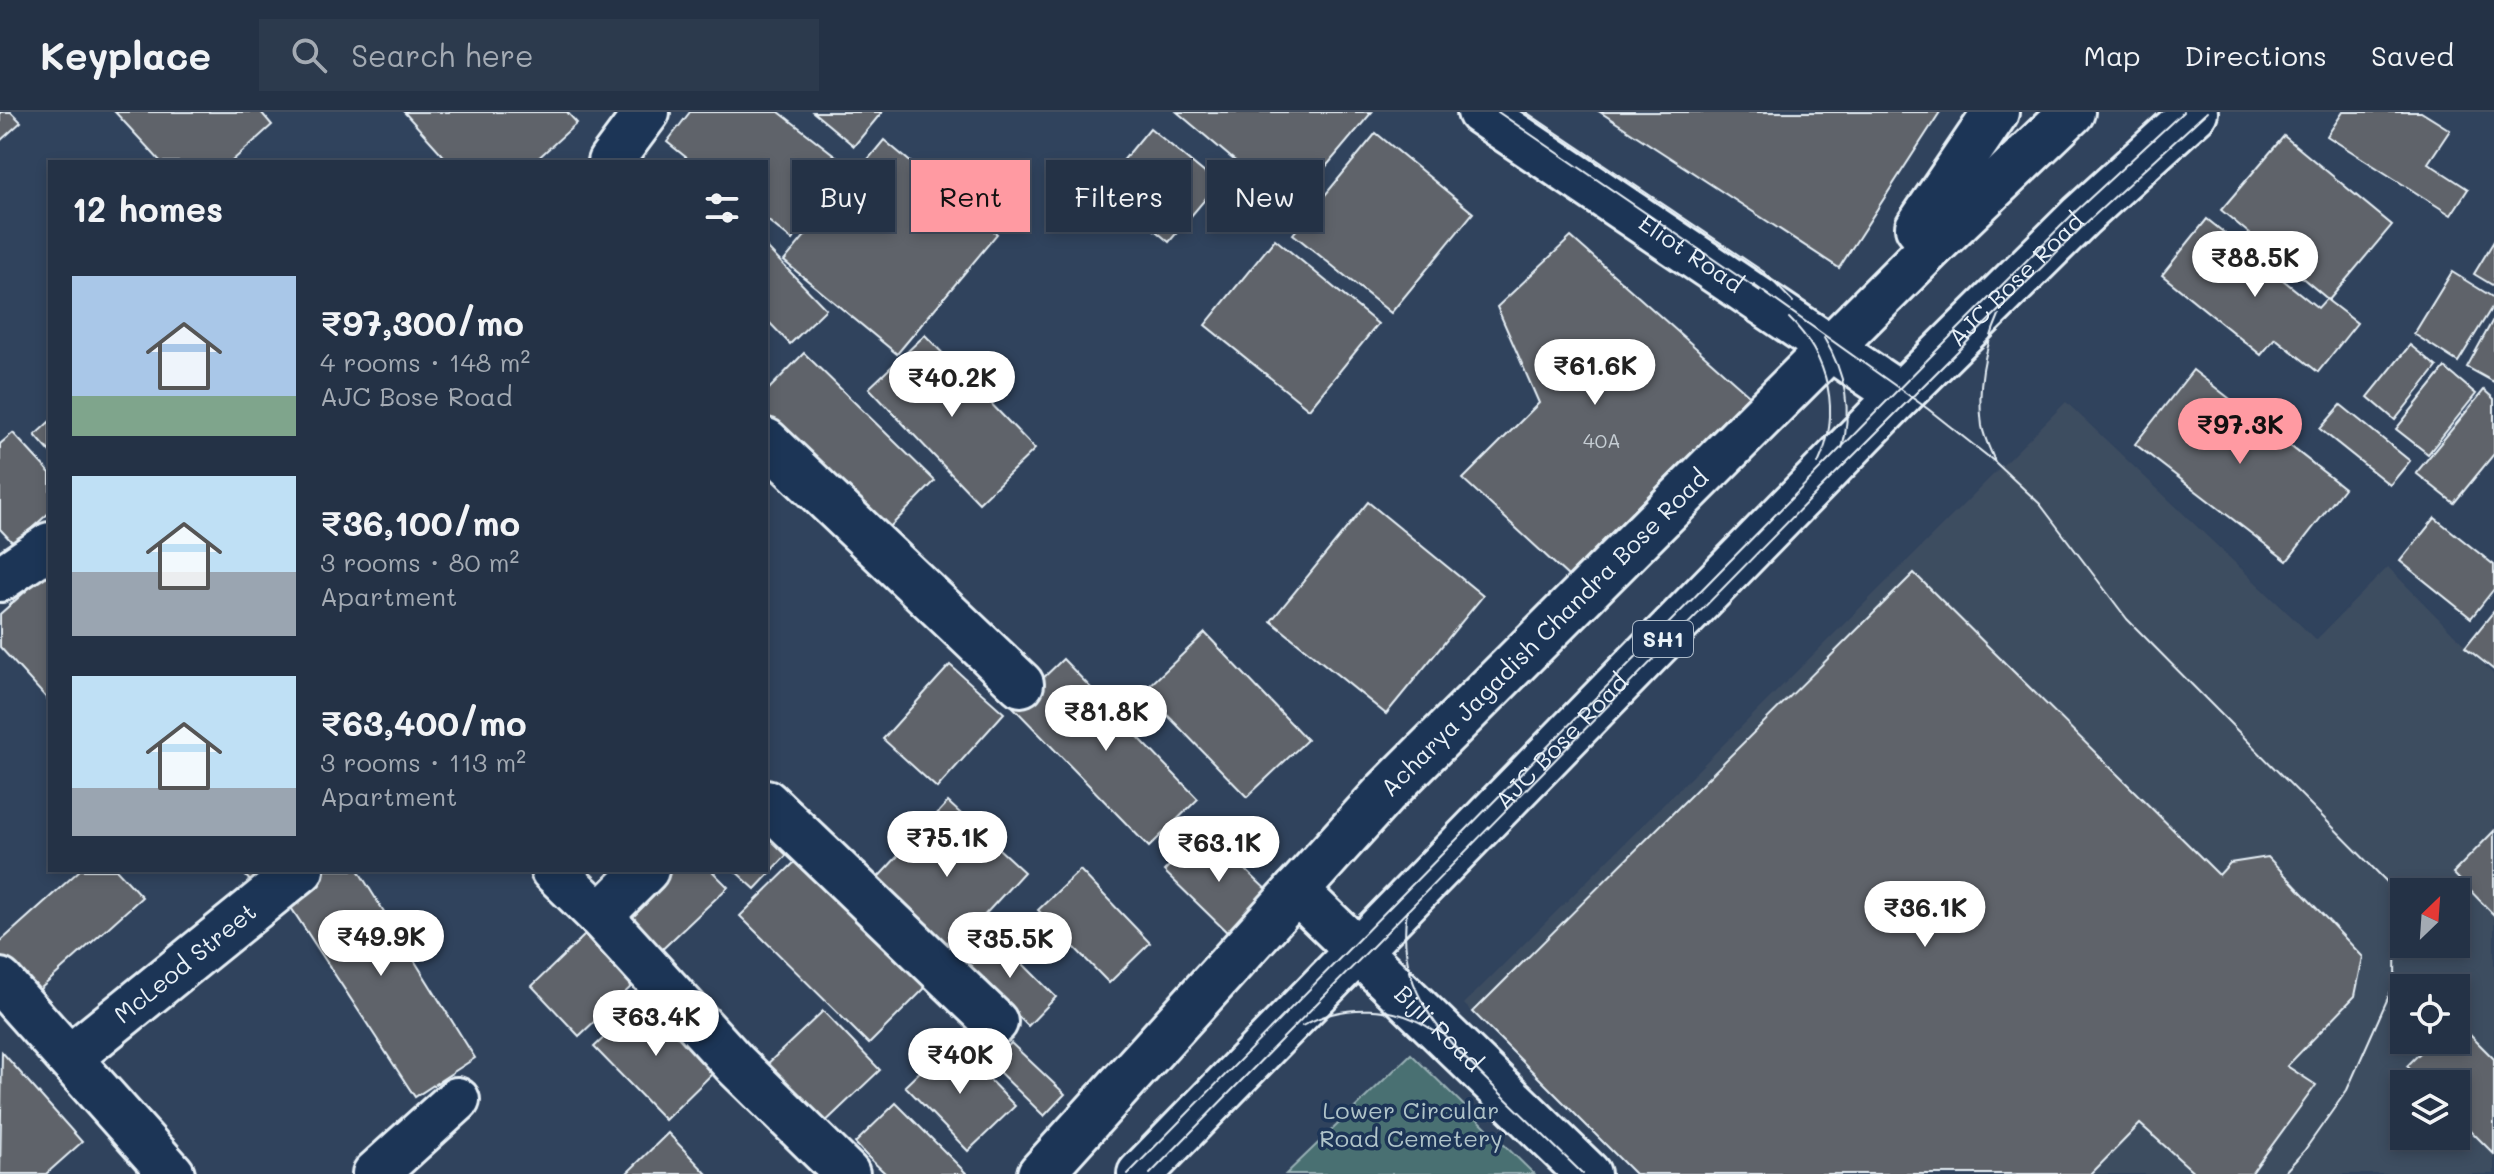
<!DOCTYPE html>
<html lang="en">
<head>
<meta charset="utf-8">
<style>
	body { margin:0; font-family:Mali,sans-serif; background:#2c3a4d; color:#f1f3f6; height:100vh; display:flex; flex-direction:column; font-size:30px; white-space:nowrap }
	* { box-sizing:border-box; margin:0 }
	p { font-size:26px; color:#a3aab3 }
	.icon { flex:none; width:44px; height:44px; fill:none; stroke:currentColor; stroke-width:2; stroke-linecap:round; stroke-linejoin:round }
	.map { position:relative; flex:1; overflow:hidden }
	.sheet { position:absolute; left:48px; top:48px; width:720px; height:712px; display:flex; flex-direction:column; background:#243246; border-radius:0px; box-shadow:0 4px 12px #0003,0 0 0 2px #414d5f }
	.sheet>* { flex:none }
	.guide { position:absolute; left:792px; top:48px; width:760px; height:72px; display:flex; gap:16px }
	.needle { width:52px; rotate:25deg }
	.buttons { position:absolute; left:2390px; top:766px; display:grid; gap:16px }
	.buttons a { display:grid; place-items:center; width:80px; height:80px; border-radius:0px; background:#243246; box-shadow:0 4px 12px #0003,0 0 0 2px #414d5f; font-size:40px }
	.price { position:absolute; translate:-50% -68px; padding:0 18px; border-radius:28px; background:#fff; color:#222; font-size:26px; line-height:52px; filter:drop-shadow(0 2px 4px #0008) }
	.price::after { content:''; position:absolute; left:50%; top:48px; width:24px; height:18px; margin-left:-12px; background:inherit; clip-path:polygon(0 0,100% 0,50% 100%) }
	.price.active { background:#ff9aa2; color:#111 }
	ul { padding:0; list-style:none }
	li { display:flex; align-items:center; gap:24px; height:200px; padding:0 24px }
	li span { display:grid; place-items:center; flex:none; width:224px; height:160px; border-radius:0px; color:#555 }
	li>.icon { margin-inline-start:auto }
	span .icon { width:96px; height:96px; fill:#fffc; stroke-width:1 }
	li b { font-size:34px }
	h2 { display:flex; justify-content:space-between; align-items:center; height:96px; padding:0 24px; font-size:34px }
	.chip { padding:0 28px; border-radius:0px; background:#243246; box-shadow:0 4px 12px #0003,0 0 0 2px #414d5f; font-size:28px; line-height:72px }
	.chip.active { background:#ff9aa2; color:#111 }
	header { display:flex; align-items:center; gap:48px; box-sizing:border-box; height:112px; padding:0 40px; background:#243246; border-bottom:2px solid #414d5f }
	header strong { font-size:38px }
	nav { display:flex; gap:44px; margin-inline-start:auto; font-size:28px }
	.search { width:560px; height:72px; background:#2c3a4d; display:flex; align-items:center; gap:20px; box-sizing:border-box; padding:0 28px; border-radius:0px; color:#a3aab3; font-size:30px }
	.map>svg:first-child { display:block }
</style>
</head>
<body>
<header>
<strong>Keyplace</strong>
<div class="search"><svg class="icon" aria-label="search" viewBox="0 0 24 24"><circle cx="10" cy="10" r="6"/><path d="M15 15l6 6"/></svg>Search here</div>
<nav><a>Map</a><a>Directions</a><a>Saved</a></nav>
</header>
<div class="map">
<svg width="2494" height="1062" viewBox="0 0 2494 1062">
	<rect width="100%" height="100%" fill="#30435d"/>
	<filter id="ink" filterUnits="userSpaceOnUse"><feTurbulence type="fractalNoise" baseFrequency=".0125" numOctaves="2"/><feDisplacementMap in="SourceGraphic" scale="16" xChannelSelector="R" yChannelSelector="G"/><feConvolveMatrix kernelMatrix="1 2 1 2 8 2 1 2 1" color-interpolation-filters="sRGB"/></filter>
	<g filter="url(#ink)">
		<path fill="#3e4d61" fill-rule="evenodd" d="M2066,290L2316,528L2388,455L2494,563V1062H1636L1464,892ZM2404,780H2456V832H2404ZM2404,876H2456V928H2404ZM2404,972H2456V1024H2404Z"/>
		<path fill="#496f72" stroke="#98b0b5" stroke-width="2" d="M1411,942L1534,1062H1286Z"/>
		<g fill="#5e646a" stroke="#e8f1f8" stroke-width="2">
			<path d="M0,0H11L21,10L0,29Z"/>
			<path d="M115,0H261L272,13L231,50H161Z"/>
			<path d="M404,0H567L577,11L534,50H449Z"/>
			<path d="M690,0H779L850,55L792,128L766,107V50H692L667,30Z"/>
			<path d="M813,0H882L854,34Z"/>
			<path d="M1177,0H1372L1291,96Z"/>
			<path d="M1600,0H1940L1839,156Z"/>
			<path d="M2343,0H2421L2450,18L2428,51L2468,77L2451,103L2327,24Z"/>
			<path d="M1150,16L1218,72L1169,130L1102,74Z"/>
			<path d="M1376,21L1473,101L1391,201L1293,122Z"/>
			<path d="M2284,24L2392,113L2329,188L2221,98Z"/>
			<path d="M884,28L997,122L897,242L784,149Z"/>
			<path d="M2207,107L2318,196L2326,187L2357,211L2318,260L2275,226L2261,243L2162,163Z"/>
			<path d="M1571,125L1749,283L1568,464L1463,367L1539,291L1497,195Z"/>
			<path d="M1275,127L1378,212L1309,297L1205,213Z"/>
			<path d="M2494,129V174L2474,162Z"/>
			<path d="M766,135L826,197L790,232L766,207Z"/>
			<path d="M2452,160L2494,186V192L2458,250L2414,222Z"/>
			<path d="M2494,206V270L2467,255Z"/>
			<path d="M925,223L1035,337L979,391L869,276Z"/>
			<path d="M2410,233L2437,255L2395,308L2368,285Z"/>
			<path d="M804,241L935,369L879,426L766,317V280Z"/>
			<path d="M2445,256L2476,282L2428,342L2396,317Z"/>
			<path d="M2193,258L2344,376L2287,449L2135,332Z"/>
			<path d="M2484,278L2494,287V342L2454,391L2416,361Z"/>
			<path d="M2341,293L2410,349L2390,373L2320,317Z"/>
			<path d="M50,309V340L35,323Z"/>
			<path d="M13,321L50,361V400L14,432L0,417V332Z"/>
			<path d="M1368,390L1483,484L1386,602L1271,509Z"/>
			<path d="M2435,406L2494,453V477L2471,506L2400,449Z"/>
			<path d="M1914,461L2219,763L2230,751L2268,745L2363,845L2355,884L2287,954L2316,973L2251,1062H2196L2140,1012L2091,1062H1635L1473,900Z"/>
			<path d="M45,462L50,467V590L0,535V502Z"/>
			<path d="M2494,499V558L2465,535Z"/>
			<path d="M1205,521L1307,628L1247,685L1144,579Z"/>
			<path d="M1063,547L1198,687L1149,735L1013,595Z"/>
			<path d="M950,553L1004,601L937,676L883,627Z"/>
			<path d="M948,690L1024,760L947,844L871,773Z"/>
			<path d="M766,705L796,733L755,777L734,758H766Z"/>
			<path d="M1204,718L1273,784L1233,826L1164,759Z"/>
			<path d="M2494,719V803L2453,761Z"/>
			<path d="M804,741L932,869L869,932L740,804Z"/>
			<path d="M80,758H117L142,785L30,886L0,853V830Z"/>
			<path d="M240,758H274L256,775Z"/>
			<path d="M323,758H358L475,946L415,985L290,794Z"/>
			<path d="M655,758H711L728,775L653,846L610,801Z"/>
			<path d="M1080,758L1150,831L1109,871L1038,798Z"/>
			<path d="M993,822L1056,885L1028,914L964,850Z"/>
			<path d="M585,823L633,873L579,924L532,874Z"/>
			<path d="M647,885L717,957L665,1008L594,935Z"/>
			<path d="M823,899L880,958L819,1016L762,957Z"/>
			<path d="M2456,909L2494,947V1042L2456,1004V972H2424L2407,954L2433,928H2456Z"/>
			<path d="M952,929L1015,994L968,1039L905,974Z"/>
			<path d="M1011,931L1065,982L1044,1004L991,952Z"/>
			<path d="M2,940L82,1030L46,1062H0Z"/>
			<path d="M896,991L967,1062H886L866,1043L855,1031Z"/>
			<path d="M668,1021L707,1062H626Z"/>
		</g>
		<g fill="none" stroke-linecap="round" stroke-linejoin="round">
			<defs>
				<g id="minor">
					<path id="s1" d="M1480,0L1900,283"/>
					<path d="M610,50L647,0"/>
					<path d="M1933,133L1918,115L1996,0"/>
					<path d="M766,329L1021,572"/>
					<path d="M0,467L50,433"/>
					<path d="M766,690L995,910"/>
					<path d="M553,758L600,804L735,952L847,1062"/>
					<path id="s2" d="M1296,779L1588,1062"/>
					<path d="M600,804L646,758"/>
					<path d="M0,869L172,1062"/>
					<path id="s3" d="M69,946L301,758"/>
					<path d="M375,1062L457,988"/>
				</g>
				<g id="major">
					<path id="s4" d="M1040,1062L1384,682L1933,133L2072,0"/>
					<path id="s5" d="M1140,1062L1900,283L2081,104L2195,0"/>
				</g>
			</defs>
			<use href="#minor" stroke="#e8f1f8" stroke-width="50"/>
			<use href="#major" stroke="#e8f1f8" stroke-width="50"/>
			<use href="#minor" stroke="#1d3557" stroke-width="44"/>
			<use href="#major" stroke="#1d3557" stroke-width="44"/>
			<g stroke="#e8f1f8" stroke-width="2">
				<path d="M1498,0L1760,179"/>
				<path d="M1526,0L1764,160L1793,190"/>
				<path d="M1754,173L1928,297L1995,350L2040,392L2127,507L2396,779L2395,870L2347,978L2304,1039L2283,1062"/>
				<path d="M1789,206C1829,245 1842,301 1818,352"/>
				<path d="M1824,226C1845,261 1853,297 1842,337"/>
				<path d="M1995,350C1991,339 1984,326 1982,314C1977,277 1984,237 1999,203"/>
				<path d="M1407,799C1394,881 1447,929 1500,981C1528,1008 1555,1035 1583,1062"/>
				<path d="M1302,914C1343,891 1396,892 1434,919"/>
				<path d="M1128,1062L1937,238L2075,100L2183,0"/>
				<path d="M1150,1062L1816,381L2086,111L2207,0"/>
			</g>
		</g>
	</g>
	<g text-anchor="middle" stroke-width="7" stroke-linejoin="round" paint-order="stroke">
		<g font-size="20" fill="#c6ced4">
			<text x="1602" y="336">40A</text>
		</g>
		<rect fill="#1d3557" stroke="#abb9c8" stroke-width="2" x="1633" y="509" width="60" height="36" rx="6"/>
		<g font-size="22" font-weight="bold" fill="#e8f1f8">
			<text x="1663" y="535">SH1</text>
		</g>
		<g font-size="24" fill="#e8f1f8" stroke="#1d3557">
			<text dy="8" stroke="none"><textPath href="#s1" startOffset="254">Eliot Road</textPath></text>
			<text dy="8" stroke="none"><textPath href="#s5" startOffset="1252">AJC Bose Road</textPath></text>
			<text dy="8" stroke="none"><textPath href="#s4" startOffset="740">Acharya Jagadish Chandra Bose Road</textPath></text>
			<text dy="8" stroke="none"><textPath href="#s5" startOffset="604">AJC Bose Road</textPath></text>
			<text dy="8" stroke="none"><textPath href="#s3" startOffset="150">McLeod Street</textPath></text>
			<text dy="8" stroke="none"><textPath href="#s2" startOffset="198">Bijli Road</textPath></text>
		</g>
		<g font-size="24" fill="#b0c4c9" stroke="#1d3557">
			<text x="1411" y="1007">Lower Circular<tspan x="1411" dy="28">Road Cemetery</tspan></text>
		</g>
	</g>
</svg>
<div class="buttons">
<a><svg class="needle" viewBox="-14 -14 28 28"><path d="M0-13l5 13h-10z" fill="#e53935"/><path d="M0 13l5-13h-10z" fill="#a3aab3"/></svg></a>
<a><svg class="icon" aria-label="locate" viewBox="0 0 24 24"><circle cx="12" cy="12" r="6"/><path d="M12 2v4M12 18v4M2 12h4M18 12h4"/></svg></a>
<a><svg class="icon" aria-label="layers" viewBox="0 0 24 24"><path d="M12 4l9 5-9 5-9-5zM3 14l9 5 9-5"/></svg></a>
</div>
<b class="price" style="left:2255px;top:187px">₹88.5K</b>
<b class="price" style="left:1595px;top:295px">₹61.6K</b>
<b class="price" style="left:952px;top:307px">₹40.2K</b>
<b class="price active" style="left:2240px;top:354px">₹97.3K</b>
<b class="price" style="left:1106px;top:641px">₹81.8K</b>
<b class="price" style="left:947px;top:767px">₹75.1K</b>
<b class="price" style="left:1219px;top:772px">₹63.1K</b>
<b class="price" style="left:1925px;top:837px">₹36.1K</b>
<b class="price" style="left:381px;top:866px">₹49.9K</b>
<b class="price" style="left:1010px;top:868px">₹35.5K</b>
<b class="price" style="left:656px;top:946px">₹63.4K</b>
<b class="price" style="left:960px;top:984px">₹40K</b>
<div class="guide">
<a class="chip">Buy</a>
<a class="chip active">Rent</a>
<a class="chip">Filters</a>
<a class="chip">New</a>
</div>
<section class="sheet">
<h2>12 homes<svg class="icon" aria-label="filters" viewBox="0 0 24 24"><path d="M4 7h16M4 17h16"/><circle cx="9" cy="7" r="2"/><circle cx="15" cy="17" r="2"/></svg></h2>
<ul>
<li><span style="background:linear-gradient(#a9c7e8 75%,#7fa58c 0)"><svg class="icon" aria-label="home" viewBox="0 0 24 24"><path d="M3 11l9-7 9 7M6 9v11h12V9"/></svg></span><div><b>₹97,300/mo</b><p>4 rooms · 148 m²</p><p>AJC Bose Road</p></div></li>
<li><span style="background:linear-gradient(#bfe0f5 60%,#9aa5b1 0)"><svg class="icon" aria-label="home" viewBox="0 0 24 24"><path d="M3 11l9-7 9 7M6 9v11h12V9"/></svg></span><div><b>₹36,100/mo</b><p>3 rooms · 80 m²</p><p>Apartment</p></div></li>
<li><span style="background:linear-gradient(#bfe0f5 70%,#9aa5b1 0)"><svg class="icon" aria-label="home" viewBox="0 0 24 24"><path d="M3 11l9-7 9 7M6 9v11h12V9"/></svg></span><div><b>₹63,400/mo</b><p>3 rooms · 113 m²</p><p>Apartment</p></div></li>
</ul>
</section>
</div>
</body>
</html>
